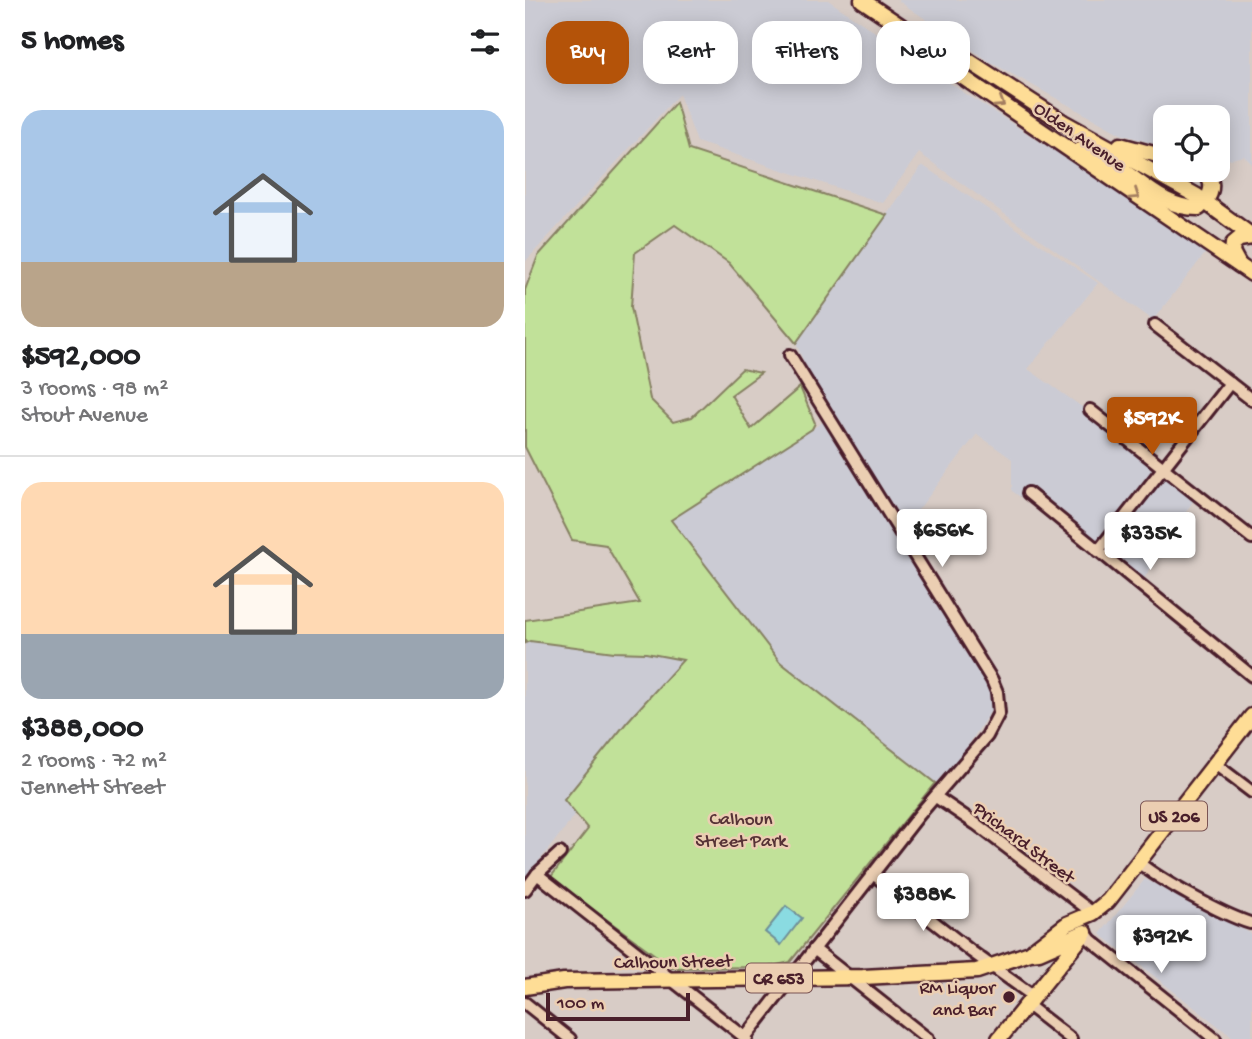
<!DOCTYPE html>
<html lang="en">
<head>
<meta charset="utf-8">
<style>
	body { margin:0; font-family:"Gochi Hand",sans-serif; background:#f2f2f2; color:#202124; height:100vh; display:flex; flex-direction:column; font-size:26px; white-space:nowrap }
	* { box-sizing:border-box; margin:0 }
	p { font-size:23px; color:#757577 }
	.icon { flex:none; width:38px; height:38px; fill:none; stroke:currentColor; stroke-width:2; stroke-linecap:round; stroke-linejoin:round }
	.map { position:relative; flex:1; overflow:hidden }
	.drawer { display:flex; flex-direction:column; background:#fff; width:525px }
	.drawer>* { flex:none }
	.guide { position:absolute; left:21px; top:21px; width:600px; height:63px; display:flex; gap:14px }
	.fabs { position:absolute; left:628px; top:105px; display:grid; gap:14px }
	.fabs a { display:grid; place-items:center; width:77px; height:77px; border-radius:14px; background:#fff; box-shadow:0 4px 18px #0003; font-size:35px }
	.scale { position:absolute; left:21px; bottom:18px; width:144px; box-sizing:border-box; padding-left:7px; border:4px solid #4a1f2b; border-top:0; font-size:19px; line-height:24px; white-space:nowrap; color:#4a1f2b; -webkit-text-stroke:5px #ebceb2; paint-order:stroke }
	.price { position:absolute; translate:-50% -60px; padding:0 16px; border-radius:7px; background:#fff; color:#222; font-size:23px; line-height:46px; filter:drop-shadow(0 2px 4px #0008) }
	.price::after { content:''; position:absolute; left:50%; top:42px; width:21px; height:16px; margin-left:-10px; background:inherit; clip-path:polygon(0 0,100% 0,50% 100%) }
	.price.active { background:#b45309; color:#fff }
	ul { padding:0; list-style:none }
	li { display:grid; align-content:center; gap:14px; height:371px; padding:0 21px }
	li+li { border-top:2px solid #e0e0e0 }
	li span { display:grid; place-items:center; height:217px; border-radius:21px; color:#555 }
	li>.icon { margin-inline-start:auto }
	span .icon { width:126px; height:126px; fill:#fffc; stroke-width:1 }
	li b { font-size:30px }
	h2 { display:flex; justify-content:space-between; align-items:center; height:84px; padding:0 21px; font-size:30px }
	.tag { padding:0 24px; border-radius:21px; background:#fff; box-shadow:0 4px 18px #0003; font-size:24px; line-height:63px }
	.tag.active { background:#b45309; color:#fff }
	main { display:flex; flex:1; min-height:0 }
	.map>svg:first-child { display:block }
</style>
</head>
<body>
<main>
<section class="drawer">
<h2>5 homes<svg class="icon" aria-label="filters" viewBox="0 0 24 24"><path d="M4 7h16M4 17h16"/><circle cx="9" cy="7" r="2"/><circle cx="15" cy="17" r="2"/></svg></h2>
<ul>
<li><span style="background:linear-gradient(#a9c7e8 70%,#b9a48a 0)"><svg class="icon" aria-label="home" viewBox="0 0 24 24"><path d="M3 11l9-7 9 7M6 9v11h12V9"/></svg></span><div><b>$592,000</b><p>3 rooms · 98 m²</p><p>Stout Avenue</p></div></li>
<li><span style="background:linear-gradient(#ffd9b3 70%,#9aa5b1 0)"><svg class="icon" aria-label="home" viewBox="0 0 24 24"><path d="M3 11l9-7 9 7M6 9v11h12V9"/></svg></span><div><b>$388,000</b><p>2 rooms · 72 m²</p><p>Jennett Street</p></div></li>
</ul>
</section>
<div class="map">
<svg width="727" height="1039" viewBox="0 0 727 1039">
	<rect width="100%" height="100%" fill="#d8ccc6"/>
	<filter id="ink" filterUnits="userSpaceOnUse"><feTurbulence type="fractalNoise" baseFrequency=".0143" numOctaves="2"/><feDisplacementMap in="SourceGraphic" scale="14" xChannelSelector="R" yChannelSelector="G"/><feConvolveMatrix kernelMatrix="1 2 1 2 8 2 1 2 1" color-interpolation-filters="sRGB"/></filter>
	<g filter="url(#ink)">
		<g fill="#cbcbd4">
			<path d="M0,0H303L441,94L683,250L628,320L394,153L358,203L172,142L154,94L0,262Z"/>
			<path d="M372,0H727V164L719,156L693,162V117H640V147L596,134L467,63Z"/>
			<path d="M397,165L573,283L503,369L675,490L617,582L487,491V459L452,434L379,528L476,695L416,787L255,662L146,520L306,417L292,395L271,343Z"/>
			<path d="M5,641L89,652L121,653L158,660L102,722L40,799L51,814L0,879V643Z"/>
			<path d="M620,879L727,934V1039H710L575,934Z"/>
		</g>
		<path fill="#c1e199" stroke="#868062" stroke-width="2" d="M151,102L164,150L362,215L271,343L204,263L150,225L110,253L106,307L125,399L148,422L167,417L217,369L236,373L206,395L226,429L275,387L290,423L287,429L146,520L255,662L410,783L265,962L243,967L148,968L25,878L63,829L39,800L102,722L158,660L121,653L89,652L5,641L0,643V620L115,603L81,545L47,540L0,447V290L13,256Z"/>
		<path fill="#8adbe1" stroke="#709098" stroke-width="2" d="M261,906L277,918L256,945L240,932Z"/>
		<g fill="none" stroke-linecap="round" stroke-linejoin="round">
			<defs>
				<g id="minor">
					<path d="M630,325L727,400"/>
					<path d="M565,410L727,538"/>
					<path d="M503,493L727,676"/>
					<path d="M573,551L705,383"/>
					<path d="M690,764L727,792"/>
					<path d="M411,797L451,824L568,913"/>
					<path d="M613,862C636,881 697,914 725,923"/>
					<path d="M12,874L222,1039"/>
					<path d="M348,874L447,952L508,996"/>
					<path d="M0,890L12,874L35,853"/>
					<path d="M560,932L566,940L690,1039"/>
					<path d="M289,949L403,1039"/>
					<path d="M0,1003L45,1039"/>
					<path d="M501,1004L546,1039"/>
					<path d="M219,1039L394,815L462,736L474,713L472,692L467,680L265,355"/>
				</g>
				<g id="major">
					<path d="M337,0L404,45L433,54L538,122L672,196L727,236"/>
					<path d="M405,46L420,65L727,274"/>
					<path d="M595,145L640,157"/>
					<path d="M555,150C567,155 579,160 591,166C617,182 641,209 674,208C687,197 692,181 677,170"/>
					<path d="M714,265L707,252L708,244L714,239L727,237"/>
					<path d="M508,950L542,924L568,913L583,901L727,716"/>
					<path d="M0,987L39,981L338,977L452,971L505,953L514,952L560,932"/>
					<path d="M474,1039L559,934"/>
				</g>
			</defs>
			<use href="#minor" stroke="#4a1f2b" stroke-width="16"/>
			<use href="#major" stroke="#4a1f2b" stroke-width="19"/>
			<use href="#minor" stroke="#ebceb2" stroke-width="10"/>
			<use href="#major" stroke="#fedd96" stroke-width="14"/>
		</g>
		<defs><path id="oneway-chevron" d="M-2-3.5L2.5 0L-2 3.5" fill="none" stroke-width="1.6" stroke-linecap="round" stroke-linejoin="round" transform="scale(1.75)"/></defs>
		<g stroke="#a47e60">
			<use href="#oneway-chevron" transform="translate(475 103) rotate(33)"/>
			<use href="#oneway-chevron" transform="translate(610 195) rotate(34)"/>
		</g>
	</g>
	<circle fill="#4a1f2b" stroke="#ebceb2" stroke-width="2.5" cx="484" cy="997" r="7"/>
	<g text-anchor="middle" stroke-width="5" stroke-linejoin="round" paint-order="stroke">
		<g fill="#ebceb2" stroke="#7a5454" stroke-width="2">
			<rect x="616" y="801.5" width="66" height="29" rx="5"/>
			<rect x="221" y="963.5" width="66" height="29" rx="5"/>
		</g>
		<g font-size="18" font-weight="bold" fill="#4a1f2b">
			<text x="649" y="822">US 206</text>
			<text x="254" y="984">CR 653</text>
		</g>
		<g font-size="19" fill="#4a1f2b" stroke="#ebceb2">
			<text transform="translate(556 135) rotate(35)" y="7">Olden Avenue</text>
			<text transform="translate(500 841) rotate(37)" y="7">Prichard Street</text>
			<text transform="translate(148 960) rotate(-1)" y="7">Calhoun Street</text>
		</g>
		<g font-size="19" fill="#563236" stroke="#ebceb2">
			<text x="216" y="824">Calhoun<tspan x="216" dy="22">Street Park</tspan></text>
		</g>
		<g font-size="19" fill="#4a1f2b" stroke="#ebceb2" text-anchor="end">
			<text x="470" y="993">RM Liquor<tspan x="470" dy="22">and Bar</tspan></text>
		</g>
	</g>
</svg>
<div class="fabs">
<a><svg class="icon" aria-label="locate" viewBox="0 0 24 24"><circle cx="12" cy="12" r="6"/><path d="M12 2v4M12 18v4M2 12h4M18 12h4"/></svg></a>
</div>
<div class="scale">100 m</div>
<b class="price active" style="left:627px;top:457px">$592K</b>
<b class="price" style="left:417px;top:569px">$656K</b>
<b class="price" style="left:625px;top:572px">$335K</b>
<b class="price" style="left:398px;top:933px">$388K</b>
<b class="price" style="left:636px;top:975px">$392K</b>
<div class="guide">
<a class="tag active">Buy</a>
<a class="tag">Rent</a>
<a class="tag">Filters</a>
<a class="tag">New</a>
</div>
</div>
</main>
</body>
</html>
